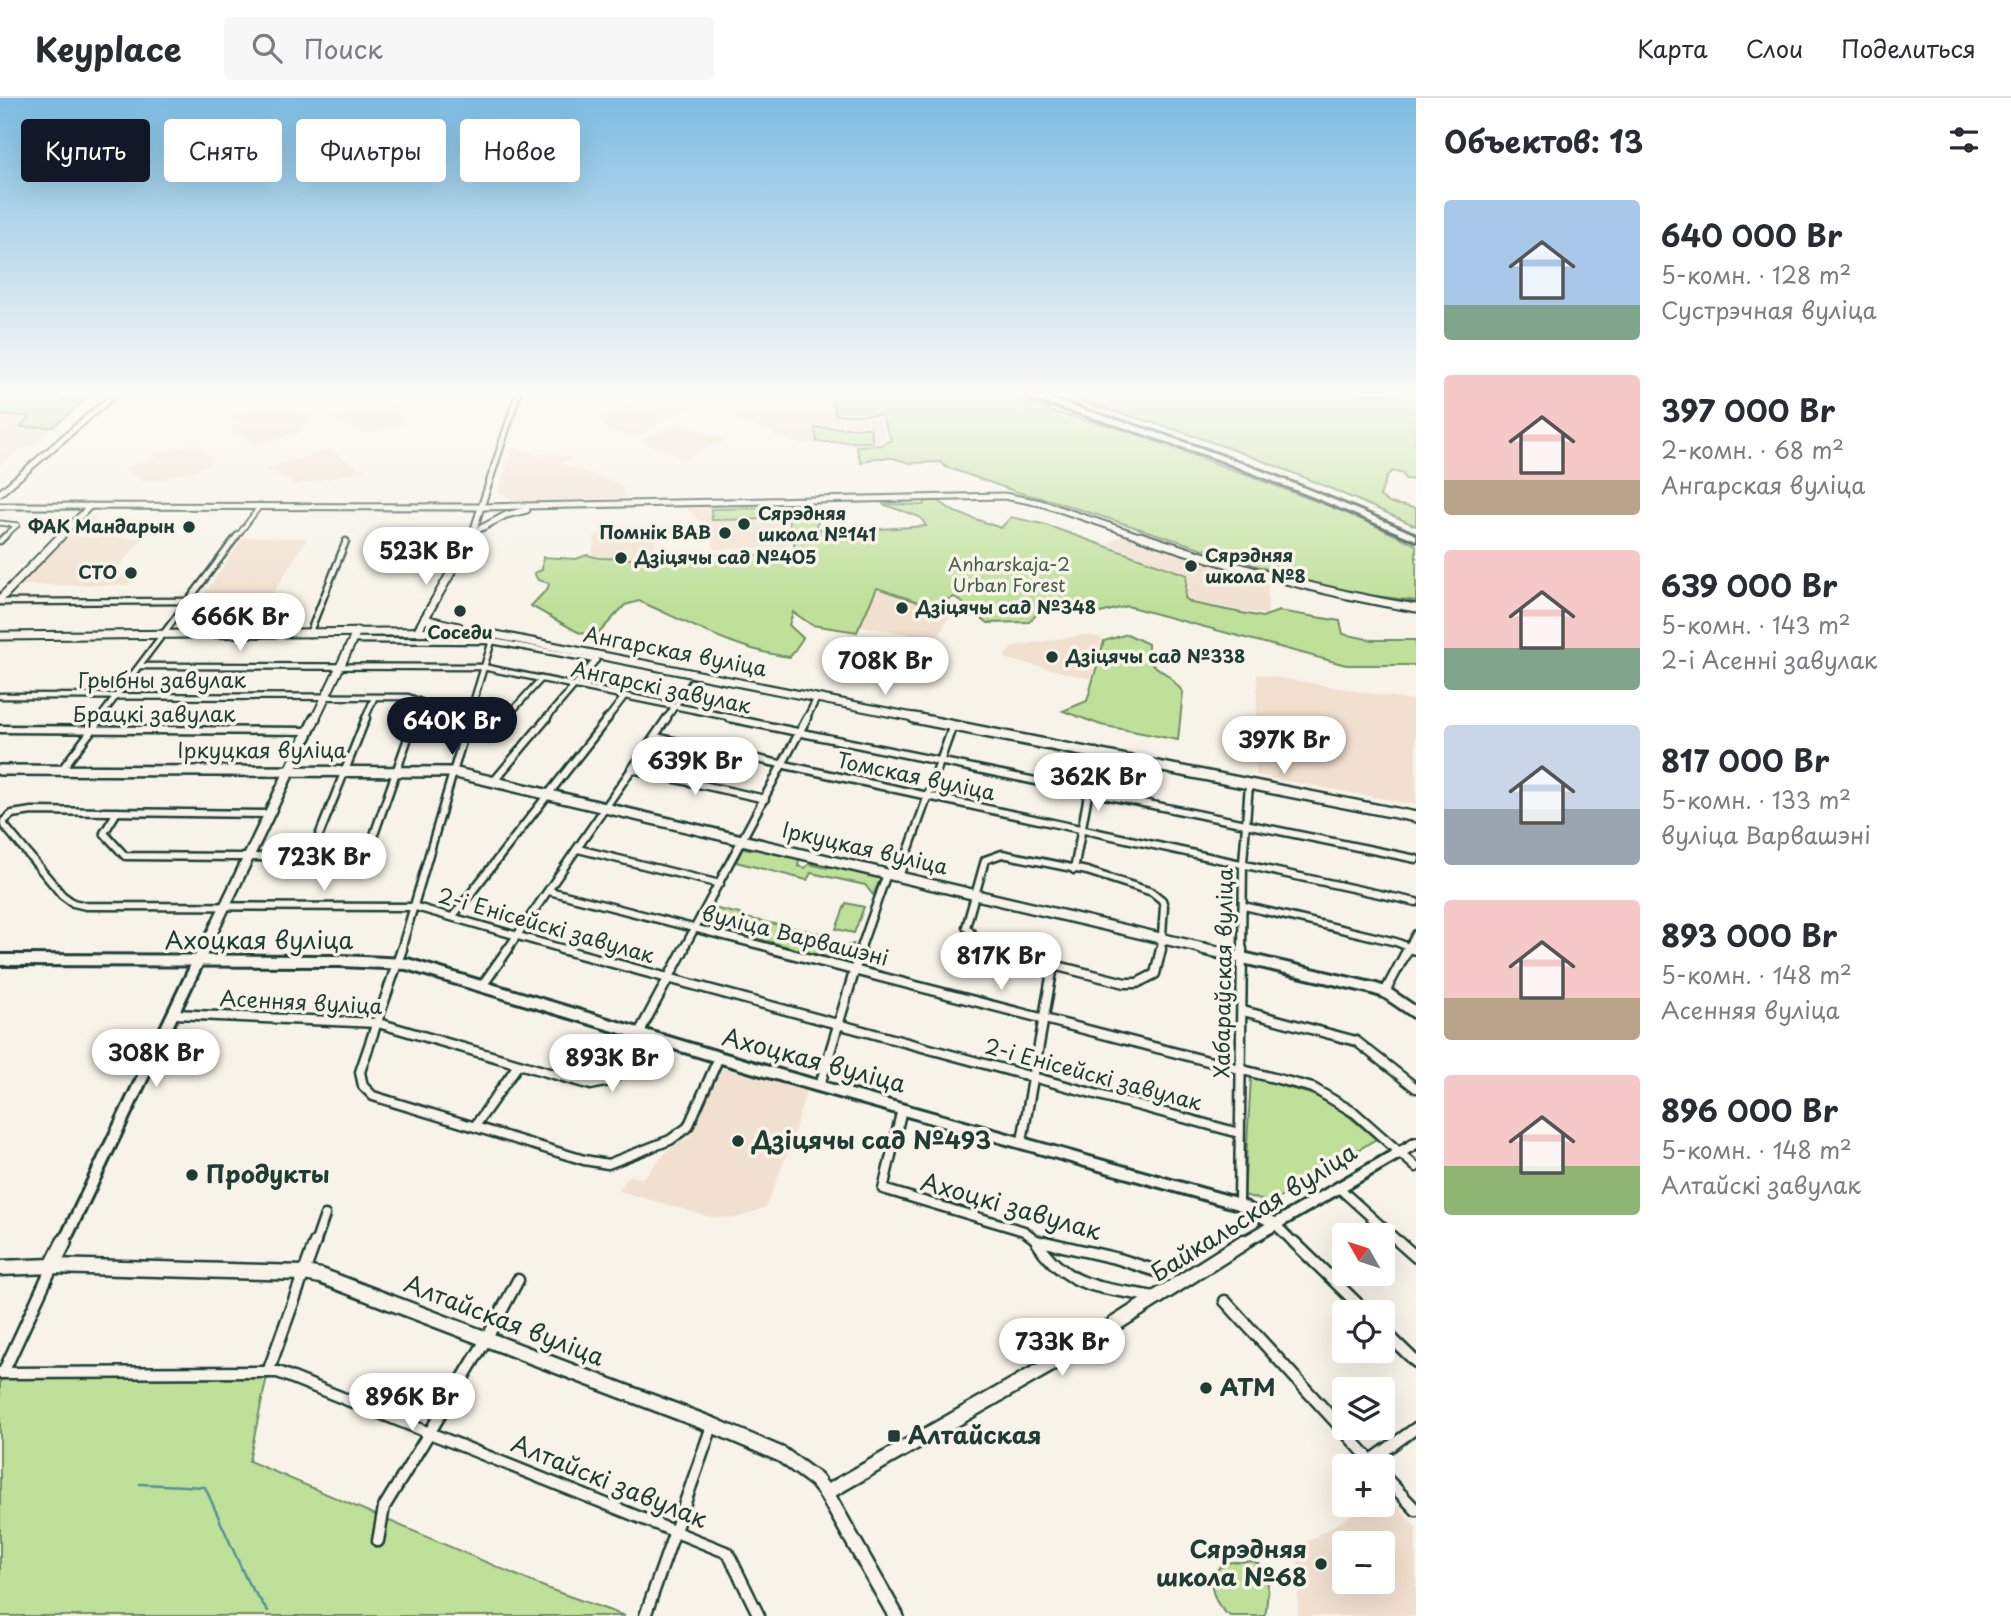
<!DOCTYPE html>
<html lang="ru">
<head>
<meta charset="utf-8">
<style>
	body { margin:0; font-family:"Playpen Sans",sans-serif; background:#f7f7f7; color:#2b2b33; height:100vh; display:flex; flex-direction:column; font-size:26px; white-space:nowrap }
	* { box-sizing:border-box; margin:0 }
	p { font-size:23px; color:#7c7c81 }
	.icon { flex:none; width:38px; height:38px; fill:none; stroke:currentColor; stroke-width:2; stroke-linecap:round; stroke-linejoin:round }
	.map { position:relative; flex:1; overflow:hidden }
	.drawer { display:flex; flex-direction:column; background:#fff; width:595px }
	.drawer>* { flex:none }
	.hud { position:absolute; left:21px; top:21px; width:665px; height:63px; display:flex; gap:14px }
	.needle { width:46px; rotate:309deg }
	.controls { position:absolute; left:1332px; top:1125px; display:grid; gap:14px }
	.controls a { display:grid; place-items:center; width:63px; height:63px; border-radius:7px; background:#fff; box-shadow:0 7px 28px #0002; font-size:35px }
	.price { position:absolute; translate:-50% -60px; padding:0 16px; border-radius:24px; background:#fff; color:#222; font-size:23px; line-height:46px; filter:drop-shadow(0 2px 4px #0008) }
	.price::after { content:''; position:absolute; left:50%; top:42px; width:21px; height:16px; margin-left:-10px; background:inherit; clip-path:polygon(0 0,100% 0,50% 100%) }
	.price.selected { background:#111827; color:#fff }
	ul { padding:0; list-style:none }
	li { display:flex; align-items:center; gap:21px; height:175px; padding:0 28px }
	li span { display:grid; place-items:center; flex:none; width:196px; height:140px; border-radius:7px; color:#555 }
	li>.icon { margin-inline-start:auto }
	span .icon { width:84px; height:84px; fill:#fffc; stroke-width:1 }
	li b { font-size:30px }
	h2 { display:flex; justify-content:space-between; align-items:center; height:84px; padding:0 28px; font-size:30px }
	.chip { padding:0 24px; border-radius:7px; background:#fff; box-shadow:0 7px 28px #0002; font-size:24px; line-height:63px }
	.chip.selected { background:#111827; color:#fff }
	header { display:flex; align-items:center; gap:42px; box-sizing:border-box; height:98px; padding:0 35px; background:#fff; border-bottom:2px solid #e1e1e2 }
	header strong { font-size:33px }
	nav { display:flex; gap:38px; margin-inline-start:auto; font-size:24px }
	.search { width:490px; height:63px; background:#f7f7f7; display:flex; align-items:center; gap:18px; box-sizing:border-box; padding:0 24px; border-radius:7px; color:#7c7c81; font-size:26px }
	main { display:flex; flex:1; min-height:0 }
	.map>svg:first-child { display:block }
</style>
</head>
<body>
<header>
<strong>Keyplace</strong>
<div class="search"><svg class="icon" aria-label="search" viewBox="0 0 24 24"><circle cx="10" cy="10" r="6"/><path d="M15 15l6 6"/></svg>Поиск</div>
<nav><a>Карта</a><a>Слои</a><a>Поделиться</a></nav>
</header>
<main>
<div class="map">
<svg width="1416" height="1518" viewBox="0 0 1416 1518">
	<rect width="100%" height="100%" fill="#f7f3e8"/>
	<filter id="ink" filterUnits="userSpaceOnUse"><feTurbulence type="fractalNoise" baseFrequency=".0143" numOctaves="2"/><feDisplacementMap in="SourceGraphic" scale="14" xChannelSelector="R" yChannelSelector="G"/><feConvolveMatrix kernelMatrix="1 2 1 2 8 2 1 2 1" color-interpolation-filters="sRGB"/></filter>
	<g filter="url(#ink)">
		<g fill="#f1e0cf" fill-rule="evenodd">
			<path d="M323,296H402L354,312Z"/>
			<path d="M644,296H691L717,302L675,317L635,304L644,301Z"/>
			<path d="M742,296H828L835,317L878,318L888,347L799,346L773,337L775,334L730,320L762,305L739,298Z"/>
			<path d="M279,303L311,319L298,335L256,347L230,331L238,325L226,318Z"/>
			<path d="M388,303L398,311L403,326L364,336L332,320Z"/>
			<path d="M632,307H638L673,318L656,325L659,328L634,339L608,333L599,319Z"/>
			<path d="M32,317L21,329H53L32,349H22L0,367V318Z"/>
			<path d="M676,326H682L727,343L707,349L689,360H682L641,342Z"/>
			<path d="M194,347L214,360L208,367L197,372L160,382H142L123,371L153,361L157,356Z"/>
			<path d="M512,350L541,357L557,356L572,361L561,366L617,384L622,388L625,400L518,403L498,395Z"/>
			<path d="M328,352L366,373L296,387L265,371Z"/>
			<path d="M781,407L790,450L714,451L710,434L686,410Z"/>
			<path d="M97,418L78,439L143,440L111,478L137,479L127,487H20L82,419Z"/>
			<path d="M611,432L650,433L657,439L654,455L637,475L591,464L595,438Z"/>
			<path d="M1122,437L1265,483L1268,486L1267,517L1191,504L1185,500L1188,478L1107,446Z"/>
			<path d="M244,439L307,440L251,531L180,530Z"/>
			<path d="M878,492L923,502L949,518L939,538L926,539L860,528Z"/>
			<path d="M1084,537L1102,540L1091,581L1007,561L1005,557L1014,548Z"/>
			<path d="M1257,576L1416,603V707L1256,677Z"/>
			<path d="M722,970L806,993L791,1046L766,1109L737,1120L710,1119L619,1093L628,1078L643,1080L670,1050L690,1039Z"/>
			<path d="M1386,1397L1416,1429V1518H1298V1449L1369,1407H1382L1383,1399ZM1344,1446H1382V1484H1344Z"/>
		</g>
		<g fill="#bee099" stroke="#6e8e66" stroke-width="2">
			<path d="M0,296H78L68,297L62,304L86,301L53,329H20L31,318H0Z"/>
			<path d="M830,296H1003L1047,309L1049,313C1078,321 1106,325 1134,335L1353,417L1416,447V503L1351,495L1295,480L1050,402L1017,394L946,369L940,364L910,365L893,360H875L861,365L856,348L881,347L891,342L881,317H836Z"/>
			<path d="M1056,296H1416V382L1405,381L1403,376L1392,373L1387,378L1380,398L1389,405L1416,410V428C1318,384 1217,341 1112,313C1093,308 1076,299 1056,296Z"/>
			<path d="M815,330H870L873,344H817Z"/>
			<path d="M937,402L955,414L1001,430L1011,419L1043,426L1187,477L1185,500L1192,505L1262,519L1279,513L1340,523L1343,536L1372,542H1416V567H1346L1127,508L1089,518L1045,508L1029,524L988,525L955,499L927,507L877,490L857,534L812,527L793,514L789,527L803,540L790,559C738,553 687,524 639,503L625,507L595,539L578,534L531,508L548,490L549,485L538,482L534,475L542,472L543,459L576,461L587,457L599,460L640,461L656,455L670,454L682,462C713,455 754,452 783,464L797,458L785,407L808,411L819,422L815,430L832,434L926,428L920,419L882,406L924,407L926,403Z"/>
			<path d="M774,410L775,421L712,422L711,411Z"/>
			<path d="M1127,536L1148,546V563L1170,579L1183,594L1178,642L1101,627L1063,613L1087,603L1104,543Z"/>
			<path d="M756,748L795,756L799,762L798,768L805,770L809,766L827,770L833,765L882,778L873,797L865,787L811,775L807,782L736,764L743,750L753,752Z"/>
			<path d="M846,805L864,809L854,835L836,831Z"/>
			<path d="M713,810L740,816L741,819L829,837V844L843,849L853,846L845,864L715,829L712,817Z"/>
			<path d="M1251,979L1328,1001L1376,1041L1271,1105L1244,1097Z"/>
			<path d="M0,1274H268L249,1363L549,1491L625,1518H0Z"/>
			<path d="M1253,1463C1274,1471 1267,1495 1266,1513L1264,1518H1230C1216,1509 1203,1483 1220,1469C1227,1462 1243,1464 1253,1463Z"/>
		</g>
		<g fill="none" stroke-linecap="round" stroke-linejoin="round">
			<path stroke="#569197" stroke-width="2.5" d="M140,1386L205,1389L248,1485L268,1513"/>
			<defs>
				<g id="street-far4">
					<path d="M0,425L17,427"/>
					<path d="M3,440L17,427"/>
					<path d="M236,440L260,408"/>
				</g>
				<g id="street-far3">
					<path d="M0,443L5,438"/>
					<path d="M0,504L190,503"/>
					<path d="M309,536L346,443"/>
					<path d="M352,542L492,543L596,562"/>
					<path d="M141,568L483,569L738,621"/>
					<path d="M0,598L408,599L421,604L415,621"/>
					<path d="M513,612L541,581"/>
					<path d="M99,621L237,438"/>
					<path d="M365,621L374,600"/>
					<path d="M468,621L492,543"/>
					<path d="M546,621L596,562"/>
					<path d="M607,621L624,599"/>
					<path d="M666,621L692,584"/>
					<path d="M806,621L817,600"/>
				</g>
				<g id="street-far2">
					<path d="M729,620L1416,761"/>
					<path d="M0,631L308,633"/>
					<path d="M656,639L1416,804"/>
					<path d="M62,671L101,620"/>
					<path d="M631,671L765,701"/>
					<path d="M494,683L547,620"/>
					<path d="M117,714L104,735L125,758L360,760L369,751L415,620"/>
					<path d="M268,716L32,713L12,716L4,723V727L62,797L73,805L86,808L416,809L567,852"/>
					<path d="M578,751L720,786"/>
					<path d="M310,760L366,620"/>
					<path d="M1074,772L1096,654"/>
					<path d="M899,779L953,627"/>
					<path d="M549,793L779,852"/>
					<path d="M1244,808L1396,844L1416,852"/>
					<path d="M453,818L608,620"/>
					<path d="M401,852L469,620"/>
					<path d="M507,852L667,620"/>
					<path d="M683,852L807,620"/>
					<path d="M860,852L887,776"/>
					<path d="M997,852L984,849L966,829L985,762L1002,756L1087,773L1152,794L1162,802L1164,808L1161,852"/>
					<path d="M1242,852L1243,765L1249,686"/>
					<path d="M1407,852L1416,836"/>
				</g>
				<g id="street-far1">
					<path d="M402,851L360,974L363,988L373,998L584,1062L608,1066L670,1042L688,1029L719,959"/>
					<path d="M561,851L1239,1035"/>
					<path d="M772,851L1313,990L1355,1015L1416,1069"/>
					<path d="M990,851L1125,885H1137L1155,876L1161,851"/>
					<path d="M1412,851L1416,852"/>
					<path d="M482,888L508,851"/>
					<path d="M1385,894L1408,851"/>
					<path d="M1243,913L1356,943L1416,990"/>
					<path d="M174,916L378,925L591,987L609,983L616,978L684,851"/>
					<path d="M820,987L861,851"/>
					<path d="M902,1011L883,1091L1024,1133L1036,1142L1052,1146"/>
					<path d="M475,1028L518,967"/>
					<path d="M1022,1043L1053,868"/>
					<path d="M1338,1089L1401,1146"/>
					<path d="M1239,1106L1242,851"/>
					<path d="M1274,1125L1295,1146"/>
					<path d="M1036,1142L1038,1146"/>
					<path d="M315,1146L325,1117"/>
				</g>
				<g id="street">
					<path d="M1037,1144C1067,1192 1104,1189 1154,1199"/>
					<path d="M1045,1144L1119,1161L1169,1177"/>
					<path d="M1294,1144L1366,1214"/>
					<path d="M1399,1144L1416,1159"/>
					<path d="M1225,1203L1376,1368"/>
					<path d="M1382,1231L1416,1264"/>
					<path d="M268,1274L315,1144"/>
					<path d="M0,1275L278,1274L728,1455L759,1518"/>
					<path d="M3,1275L52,1169"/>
					<path d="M1370,1363L1416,1330"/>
					<path d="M1382,1376L1416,1412"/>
					<path d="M378,1443L384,1409L486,1242L518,1182"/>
					<path d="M645,1518L712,1328"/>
				</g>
				<g id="secondary-far4">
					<path d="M0,395L115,296"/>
					<path d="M0,408L482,409L1004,398L1041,405L1145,440"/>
					<path d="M474,434L506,417L527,412"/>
					<path d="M59,440L90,408"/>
					<path d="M471,440L518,296"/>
				</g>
				<g id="secondary-far3">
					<path d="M1140,438C1231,468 1321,495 1416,510"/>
					<path d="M0,501L61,438"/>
					<path d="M424,521L459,529"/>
					<path d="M418,532L472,438"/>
					<path d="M0,538L476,533L923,621"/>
					<path d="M315,621L357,533"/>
				</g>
				<g id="secondary-far2">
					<path d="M914,620L1416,719"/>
					<path d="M0,672L452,674L1211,852"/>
					<path d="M204,852L315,620"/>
				</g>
				<g id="secondary-far1">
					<path d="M1204,851L1372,890L1385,894L1416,915"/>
					<path d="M0,862L341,863L407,866L765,973L1239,1106L1274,1125"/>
					<path d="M63,1146L204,851"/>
					<path d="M1241,1146L1416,1045"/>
				</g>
				<g id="secondary">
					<path d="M52,1168L64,1144"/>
					<path d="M0,1170L52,1168L304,1175L321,1178L712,1327L782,1357L816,1382L826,1395L896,1518"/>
					<path d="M826,1395L1055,1264L1244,1144"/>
				</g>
				<path id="highway" d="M1015,296C1044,296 1079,311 1107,319C1213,351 1315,393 1416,437V442L1316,400L1217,361L1117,327Z"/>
			</defs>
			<use href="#street-far4" stroke="#1f3d34" stroke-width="7"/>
			<use href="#street-far3" stroke="#1f3d34" stroke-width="9"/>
			<use href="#street-far2" stroke="#1f3d34" stroke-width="11"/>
			<use href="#street-far1" stroke="#1f3d34" stroke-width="13"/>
			<use href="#street" stroke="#1f3d34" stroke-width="15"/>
			<use href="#secondary-far4" stroke="#1f3d34" stroke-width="9"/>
			<use href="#secondary-far3" stroke="#1f3d34" stroke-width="11"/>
			<use href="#secondary-far2" stroke="#1f3d34" stroke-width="14"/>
			<use href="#secondary-far1" stroke="#1f3d34" stroke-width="16"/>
			<use href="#secondary" stroke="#1f3d34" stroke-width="19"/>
			<use href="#highway" stroke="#1f3d34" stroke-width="6"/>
			<use href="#street-far4" stroke="#f7f3e8" stroke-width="3.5"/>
			<use href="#street-far3" stroke="#f7f3e8" stroke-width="4.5"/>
			<use href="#street-far2" stroke="#f7f3e8" stroke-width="6"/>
			<use href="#street-far1" stroke="#f7f3e8" stroke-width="8"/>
			<use href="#street" stroke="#f7f3e8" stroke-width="10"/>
			<use href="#secondary-far4" stroke="#f7f3e8" stroke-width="5"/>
			<use href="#secondary-far3" stroke="#f7f3e8" stroke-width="7"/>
			<use href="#secondary-far2" stroke="#f7f3e8" stroke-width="9"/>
			<use href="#secondary-far1" stroke="#f7f3e8" stroke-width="10"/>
			<use href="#secondary" stroke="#f7f3e8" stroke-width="14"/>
			<use href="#highway" fill="#f7f3e8" fill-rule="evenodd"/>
		</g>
	</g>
	<linearGradient id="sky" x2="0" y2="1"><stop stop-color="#7cbce2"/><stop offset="0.58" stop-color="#fbfaf5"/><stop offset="1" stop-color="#fbfaf5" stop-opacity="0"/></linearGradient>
	<rect width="1416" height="509" fill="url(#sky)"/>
	<g fill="#1f3d34" stroke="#f7f3e8" stroke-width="2.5">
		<circle cx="744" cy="426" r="7"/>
		<circle cx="189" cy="429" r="7"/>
		<circle cx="725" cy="435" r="7"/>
		<circle cx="621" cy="460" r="7"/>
		<circle cx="1191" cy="468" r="7"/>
		<circle cx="131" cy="475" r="7"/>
		<circle cx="902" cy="510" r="7"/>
		<circle cx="460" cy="513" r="7"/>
		<circle cx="1052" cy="559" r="7"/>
		<circle cx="738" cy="1043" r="7"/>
		<circle cx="192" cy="1077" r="7"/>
		<circle cx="1206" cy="1290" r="7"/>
		<rect x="887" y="1331" width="14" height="14" rx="3.5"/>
		<circle cx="1321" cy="1466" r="7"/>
	</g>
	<g text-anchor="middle" stroke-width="7" stroke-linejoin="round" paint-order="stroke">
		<g font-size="18" font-weight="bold" fill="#1f3d34" stroke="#f7f3e8" text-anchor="start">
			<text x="758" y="422">Сярэдняя<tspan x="758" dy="21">школа №141</tspan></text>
			<text x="175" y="435" text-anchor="end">ФАК Мандарын</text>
			<text x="711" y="441" text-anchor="end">Помнік ВАВ</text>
			<text x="1205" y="464">Сярэдняя<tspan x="1205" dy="21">школа №8</tspan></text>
			<text x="635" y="466">Дзіцячы сад №405</text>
			<text x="117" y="481" text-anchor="end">СТО</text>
			<text x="916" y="516">Дзіцячы сад №348</text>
			<text x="460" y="541" text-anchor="middle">Соседи</text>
			<text x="1066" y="565">Дзіцячы сад №338</text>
		</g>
		<g font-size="18" fill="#3f5e48" stroke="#f7f3e8">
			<text x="1009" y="473">Anharskaja-2<tspan x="1009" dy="21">Urban Forest</tspan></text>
		</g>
		<g font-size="21" fill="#1f3d34" stroke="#f7f3e8">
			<text transform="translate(675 554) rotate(11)" y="7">Ангарская вуліца</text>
			<text x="162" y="590">Грыбны завулак</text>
			<text transform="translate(661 590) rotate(12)" y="7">Ангарскі завулак</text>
			<text x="154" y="624">Брацкі завулак</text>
			<text x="262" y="660">Іркуцкая вуліца</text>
			<text transform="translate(916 679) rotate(12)" y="7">Томская вуліца</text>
			<text transform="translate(865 751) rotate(13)" y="7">Іркуцкая вуліца</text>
			<text transform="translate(546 828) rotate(16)" y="7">2-і Енісейскі завулак</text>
			<text transform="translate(795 838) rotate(14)" y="7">вуліца Варвашэні</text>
			<text transform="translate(1224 875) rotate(-89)" y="7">Хабараўская вуліца</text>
			<text transform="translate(301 905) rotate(3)" y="7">Асенняя вуліца</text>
			<text transform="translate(1093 977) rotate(15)" y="7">2-і Енісейскі завулак</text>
		</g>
		<g font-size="24" fill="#1f3d34" stroke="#f7f3e8">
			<text x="259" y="851">Ахоцкая вуліца</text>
			<text transform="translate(814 963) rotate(15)" y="8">Ахоцкая вуліца</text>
			<text transform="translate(1011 1109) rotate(16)" y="8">Ахоцкі завулак</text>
			<text transform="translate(1254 1115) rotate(-32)" y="8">Байкальская вуліца</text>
			<text transform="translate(504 1223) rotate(21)" y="8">Алтайская вуліца</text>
			<text transform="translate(609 1384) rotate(22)" y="8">Алтайскі завулак</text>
		</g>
		<g font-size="24" font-weight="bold" fill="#1f3d34" stroke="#f7f3e8" text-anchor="start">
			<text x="752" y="1051">Дзіцячы сад №493</text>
			<text x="206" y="1085">Продукты</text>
			<text x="1220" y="1298">АТМ</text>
			<text x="908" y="1346">Алтайская</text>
			<text x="1307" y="1460" text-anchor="end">Сярэдняя<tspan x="1307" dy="28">школа №68</tspan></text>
		</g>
	</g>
</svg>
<div class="controls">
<a><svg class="needle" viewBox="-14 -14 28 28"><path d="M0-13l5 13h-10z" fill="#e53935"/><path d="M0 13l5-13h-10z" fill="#7c7c81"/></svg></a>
<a><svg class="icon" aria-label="locate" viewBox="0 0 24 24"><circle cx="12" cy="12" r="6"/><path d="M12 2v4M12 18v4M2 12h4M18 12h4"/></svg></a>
<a><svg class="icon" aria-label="layers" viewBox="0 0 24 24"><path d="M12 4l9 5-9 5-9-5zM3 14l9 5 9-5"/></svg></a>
<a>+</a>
<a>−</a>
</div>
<b class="price" style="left:426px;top:489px">523K Br</b>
<b class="price" style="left:240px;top:555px">666K Br</b>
<b class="price" style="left:885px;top:599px">708K Br</b>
<b class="price selected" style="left:452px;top:659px">640K Br</b>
<b class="price" style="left:1284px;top:678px">397K Br</b>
<b class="price" style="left:695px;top:699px">639K Br</b>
<b class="price" style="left:1098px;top:715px">362K Br</b>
<b class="price" style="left:324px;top:795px">723K Br</b>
<b class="price" style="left:1001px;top:894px">817K Br</b>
<b class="price" style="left:156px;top:991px">308K Br</b>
<b class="price" style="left:612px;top:996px">893K Br</b>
<b class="price" style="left:1062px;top:1280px">733K Br</b>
<b class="price" style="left:412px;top:1335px">896K Br</b>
<div class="hud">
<a class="chip selected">Купить</a>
<a class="chip">Снять</a>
<a class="chip">Фильтры</a>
<a class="chip">Новое</a>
</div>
</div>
<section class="drawer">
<h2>Объектов: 13<svg class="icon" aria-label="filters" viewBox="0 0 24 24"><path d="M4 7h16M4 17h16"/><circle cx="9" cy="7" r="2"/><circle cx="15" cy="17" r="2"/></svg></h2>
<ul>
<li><span style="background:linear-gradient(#a9c7e8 75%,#7fa58c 0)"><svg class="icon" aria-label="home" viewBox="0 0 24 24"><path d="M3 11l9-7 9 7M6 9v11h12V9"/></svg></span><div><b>640 000 Br</b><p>5-комн. · 128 m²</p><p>Сустрэчная вуліца</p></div></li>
<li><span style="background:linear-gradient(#f6c9c9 75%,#b9a48a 0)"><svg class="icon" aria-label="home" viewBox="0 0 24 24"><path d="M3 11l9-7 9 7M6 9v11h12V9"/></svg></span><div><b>397 000 Br</b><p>2-комн. · 68 m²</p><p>Ангарская вуліца</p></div></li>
<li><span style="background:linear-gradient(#f6c9c9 70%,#7fa58c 0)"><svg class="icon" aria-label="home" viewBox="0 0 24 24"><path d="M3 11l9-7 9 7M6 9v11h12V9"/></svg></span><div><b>639 000 Br</b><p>5-комн. · 143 m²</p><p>2-і Асенні завулак</p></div></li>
<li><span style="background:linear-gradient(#c9d6e8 60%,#9aa5b1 0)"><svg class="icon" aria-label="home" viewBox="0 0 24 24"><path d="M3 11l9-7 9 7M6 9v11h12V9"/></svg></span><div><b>817 000 Br</b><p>5-комн. · 133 m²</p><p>вуліца Варвашэні</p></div></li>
<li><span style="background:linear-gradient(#f6c9c9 70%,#b9a48a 0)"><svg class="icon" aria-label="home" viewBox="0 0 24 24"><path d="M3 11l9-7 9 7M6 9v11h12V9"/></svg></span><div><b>893 000 Br</b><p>5-комн. · 148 m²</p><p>Асенняя вуліца</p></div></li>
<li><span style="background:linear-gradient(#f6c9c9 65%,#8fb573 0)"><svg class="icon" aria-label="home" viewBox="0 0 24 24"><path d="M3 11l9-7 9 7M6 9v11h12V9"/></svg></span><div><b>896 000 Br</b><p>5-комн. · 148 m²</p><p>Алтайскі завулак</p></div></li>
</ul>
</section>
</main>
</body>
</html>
